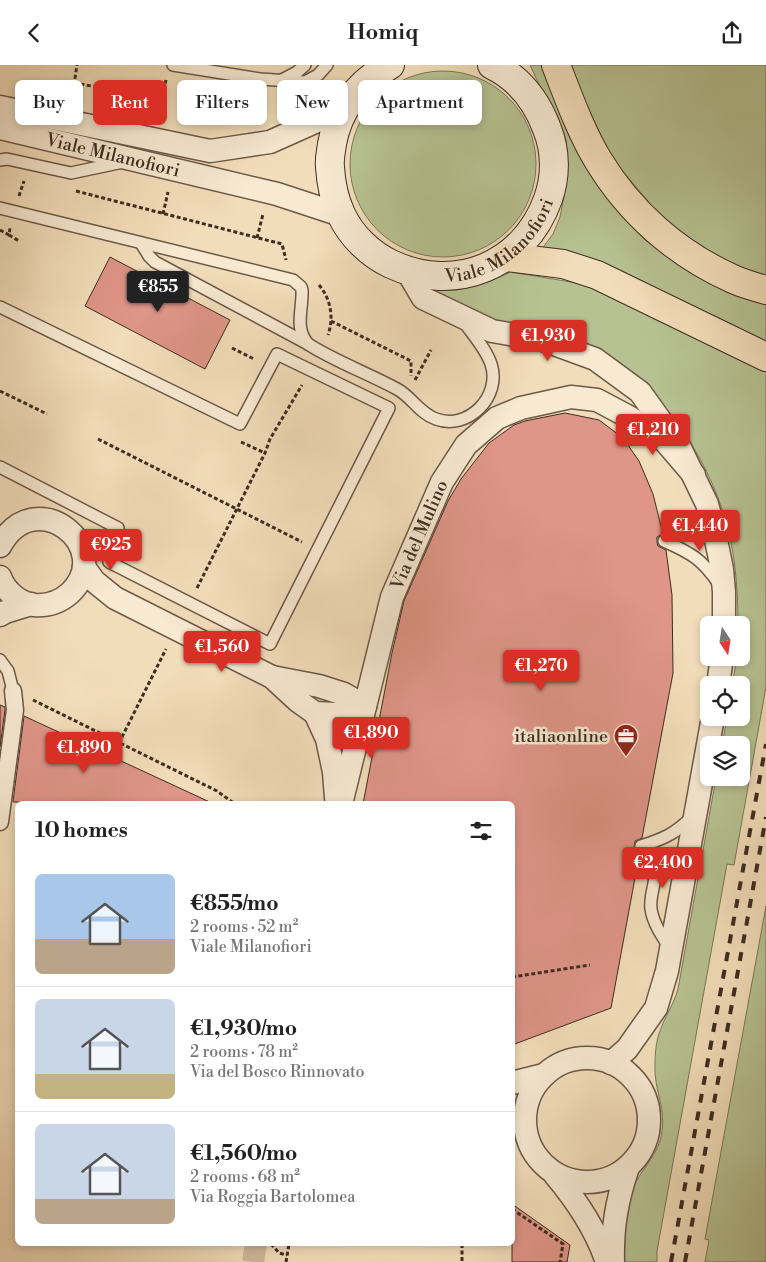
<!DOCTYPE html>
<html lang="en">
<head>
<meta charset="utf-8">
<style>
	body { margin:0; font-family:"Libre Bodoni",serif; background:#f6f6f6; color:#222; height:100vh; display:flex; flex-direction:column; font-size:19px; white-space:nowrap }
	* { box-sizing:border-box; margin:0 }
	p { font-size:16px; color:#767676 }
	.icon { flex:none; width:28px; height:28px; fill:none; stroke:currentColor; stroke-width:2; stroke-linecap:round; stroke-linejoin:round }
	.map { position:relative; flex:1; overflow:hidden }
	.side { position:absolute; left:15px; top:736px; width:500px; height:445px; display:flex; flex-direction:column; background:#fff; border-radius:8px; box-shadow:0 2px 8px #0003 }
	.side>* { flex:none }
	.guide { position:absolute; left:15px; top:15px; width:500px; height:45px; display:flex; gap:10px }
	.needle { width:32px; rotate:168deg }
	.controls { position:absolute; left:700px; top:551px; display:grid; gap:10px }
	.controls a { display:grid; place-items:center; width:50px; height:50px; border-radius:8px; background:#fff; box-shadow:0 2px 8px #0003; font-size:25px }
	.price { position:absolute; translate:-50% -42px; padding:0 11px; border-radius:5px; background:#d93025; color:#fff; font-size:16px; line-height:32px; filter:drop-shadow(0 1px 2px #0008) }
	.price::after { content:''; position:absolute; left:50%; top:30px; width:15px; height:11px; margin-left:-8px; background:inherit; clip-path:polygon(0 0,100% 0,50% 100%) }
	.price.active { background:#222; color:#fff }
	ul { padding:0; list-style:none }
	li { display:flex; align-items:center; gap:15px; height:125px; padding:0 20px }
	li+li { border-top:1px solid #e0e0e0 }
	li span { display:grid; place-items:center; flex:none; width:140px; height:100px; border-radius:8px; color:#555 }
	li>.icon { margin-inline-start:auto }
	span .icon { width:60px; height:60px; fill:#fffc; stroke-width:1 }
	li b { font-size:21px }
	h2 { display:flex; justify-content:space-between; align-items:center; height:60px; padding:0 20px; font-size:21px }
	.tag { padding:0 18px; border-radius:8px; background:#fff; box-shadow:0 2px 8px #0003; font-size:18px; line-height:45px }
	.tag.active { background:#d93025; color:#fff }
	header { display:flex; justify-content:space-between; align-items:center; height:65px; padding:0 20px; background:#fff; font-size:22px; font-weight:600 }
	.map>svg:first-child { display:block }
</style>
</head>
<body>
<header><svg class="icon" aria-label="back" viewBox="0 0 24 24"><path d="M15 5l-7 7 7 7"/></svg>Homiq<svg class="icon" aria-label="share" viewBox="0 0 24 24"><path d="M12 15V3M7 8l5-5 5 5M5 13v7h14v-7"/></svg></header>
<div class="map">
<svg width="766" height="1197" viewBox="0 0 766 1197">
	<rect width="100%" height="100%" fill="#f2ddba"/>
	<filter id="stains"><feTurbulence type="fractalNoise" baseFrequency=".004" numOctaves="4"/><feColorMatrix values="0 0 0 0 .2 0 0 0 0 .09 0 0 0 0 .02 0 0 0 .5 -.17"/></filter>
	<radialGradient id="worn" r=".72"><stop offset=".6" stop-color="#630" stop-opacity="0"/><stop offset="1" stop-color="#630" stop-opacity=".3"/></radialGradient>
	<g fill="#b7c292" stroke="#7b785a">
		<path d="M530,0H547L606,130L644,174L679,200L721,222L766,237V279L541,185L553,169L560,152L565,126L568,99L566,75L557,50L543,28Z"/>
		<path d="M569,0H766V213L729,200L668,160L615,97L602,74Z"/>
		<circle cx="443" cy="99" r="93"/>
		<path d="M511,207L583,219L615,232L766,306V622L734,800L727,799L657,1186V1197H624C623,1168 621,1141 637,1115C645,1101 657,1089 661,1072C667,1043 654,1027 655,1000C655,989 656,976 660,966C665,951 674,939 678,924L716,713L741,712V680H722L727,653L741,652V620H732L737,593L741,592V560H738C738,522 735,481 722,444C700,378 648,306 583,278C558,267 524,266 498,259C489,256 481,251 474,247C459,239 445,232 430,224L482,219Z"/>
		<path d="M766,841V1197H705L709,1175L705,1174Z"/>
	</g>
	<g fill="#df9587" stroke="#3f2d22">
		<path d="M110,192L230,255L205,304L85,241Z"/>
		<path d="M565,348L599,355L623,373L639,396L653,429L663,469L657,472V477L658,481L666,485L672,530L673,608L642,773L635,776L634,783L636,787L631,792L632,798L637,802L611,943L512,980V739H363L392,588L404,536L448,436L461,414L489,378L514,360L525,356Z"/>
		<path d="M0,640L5,642V645L0,682Z"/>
		<path d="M24,651L214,739L13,737Z"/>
		<path d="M512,1139L570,1180L567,1197H512Z"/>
	</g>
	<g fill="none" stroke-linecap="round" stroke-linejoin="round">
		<path stroke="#ceba9c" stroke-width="22" stroke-dasharray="22 11" stroke-linecap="butt" d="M253,1197L256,1179"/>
		<defs>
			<g id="service">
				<path d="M173,0L260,14L305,17L318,10L327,0"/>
				<path d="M280,16L297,7L305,0"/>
				<path d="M0,95L7,94L71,108L123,97"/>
				<path d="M0,143L293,215L301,222L302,225C303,244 294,263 308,279C336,297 368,308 397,324C412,332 419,348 436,354C468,366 502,331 491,299C486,284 474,271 464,257"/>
				<path d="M141,178L149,191L155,197L308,279"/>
				<path d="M0,242L240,359L277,289L389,343L270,579L109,497L107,489L118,463L0,402"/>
				<path d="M664,476C691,488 702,494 719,519"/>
				<path d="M0,595L8,606L13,626"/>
				<path d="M641,781C663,774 675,769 692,752"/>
				<path d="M638,794C668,803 648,823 651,844C653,858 662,871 670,883"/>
			</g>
			<path id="pedestrian" d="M0,757L15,645L13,626"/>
			<g id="minor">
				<path d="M0,42L210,86L270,77L344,44"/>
				<path id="s1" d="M0,63L277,129L341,150"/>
				<path d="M407,206L423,233L492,266L543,275L595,294L640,327L680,383L707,439L714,465L722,504L724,527V560"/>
				<path d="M0,481C35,416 117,483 70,528C60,537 47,541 34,540C19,538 5,526 0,512"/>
				<path d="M84,502L94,516L115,533L272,612L298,636L315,648L336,649L365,641"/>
				<path d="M0,550L5,547L31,539"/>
				<path d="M272,612L319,621L344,629L365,641"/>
				<path d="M718,620L722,592"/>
				<path d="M315,648L327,674L334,707L336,733"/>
				<path id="s2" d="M341,739L392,532L442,417L466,380L497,353L521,343L571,332L597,335L629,352L664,375L694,410"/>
				<circle cx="587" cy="1055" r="62"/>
				<path d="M611,998L627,984L656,943L667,906L713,652"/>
				<path d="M512,1018L544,1010"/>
				<path d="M555,1110C577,1136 596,1165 607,1197"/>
				<path d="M613,1197C612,1162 617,1135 628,1102"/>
			</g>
			<g id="secondary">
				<path id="s3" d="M390,0C359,18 338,44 332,79C331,87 329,94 330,102C331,119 334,134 341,149C351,171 370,189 391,199C455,229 524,201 548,134C556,112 556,86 547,64C537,37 519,13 492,0"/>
			</g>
			<g id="motorway">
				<path d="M556,0C568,31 581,67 598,95C630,148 677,189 733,214C744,219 755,222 766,225"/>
				<path d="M506,192L563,199L597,210L766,292"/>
			</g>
		</defs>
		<use href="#service" stroke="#6c5948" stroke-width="14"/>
		<use href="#pedestrian" stroke="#6c5948" stroke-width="19"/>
		<use href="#minor" stroke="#6c5948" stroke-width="25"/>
		<use href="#secondary" stroke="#3f2d22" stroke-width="30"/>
		<use href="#motorway" stroke="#3f2d22" stroke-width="30"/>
		<g stroke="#3f2d22" stroke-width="3" stroke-dasharray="4 2.5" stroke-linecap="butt">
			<path d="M74,18L162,33L166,15"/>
			<path d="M72,33L77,0"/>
			<path d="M76,126L282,179L286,195"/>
			<path d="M19,131L24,116"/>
			<path d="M163,149L168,127"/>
			<path d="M0,165L9,170L10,163"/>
			<path d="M9,170L19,176"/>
			<path d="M257,173L263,149"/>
			<path d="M319,220C331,234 334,253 328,270"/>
			<path d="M331,256L411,296V311"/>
			<path d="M232,283L254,294"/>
			<path d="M415,315L431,285"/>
			<path d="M0,326L47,349"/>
			<path d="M98,374L302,477"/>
			<path d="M241,377L265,388"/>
			<path d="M197,523L265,388L270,374L302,320"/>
			<path d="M33,635L217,726L235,739"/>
			<path d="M119,678L166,584"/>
			<path d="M512,912L590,900"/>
			<path d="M512,1144L563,1179L560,1197"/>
			<path d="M271,1179L279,1188L287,1190"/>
			<path d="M462,1179V1197"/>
			<path d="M286,1197L289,1179"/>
		</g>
		<use href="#service" stroke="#f7e9d2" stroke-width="11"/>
		<use href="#pedestrian" stroke="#f7e9d2" stroke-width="16"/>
		<use href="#minor" stroke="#f7e9d2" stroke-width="22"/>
		<use href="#secondary" stroke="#f7e9d2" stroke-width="28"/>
		<use href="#motorway" stroke="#f2ddba" stroke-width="28"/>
		<g stroke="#3f2d22" stroke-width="4" stroke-dasharray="9 9" stroke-linecap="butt">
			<path d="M671,1197L766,679"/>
			<path d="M685,1197L766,752"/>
		</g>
	</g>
	<defs>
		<symbol id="office-pin" viewBox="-11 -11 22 30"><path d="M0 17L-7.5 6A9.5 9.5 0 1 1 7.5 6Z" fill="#8f2418" stroke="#f7e9d2"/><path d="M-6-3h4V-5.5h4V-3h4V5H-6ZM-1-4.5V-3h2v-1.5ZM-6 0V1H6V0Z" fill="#fff"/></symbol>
	</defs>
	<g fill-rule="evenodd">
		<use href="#office-pin" x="612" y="657" width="28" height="38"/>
	</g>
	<g text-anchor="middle" stroke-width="5" stroke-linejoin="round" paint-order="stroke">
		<g font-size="18" fill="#3f2d22" stroke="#f7e9d2">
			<text dy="6" stroke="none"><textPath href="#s1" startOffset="116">Viale Milanofiori</textPath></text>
			<text dy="6" stroke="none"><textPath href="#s3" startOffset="369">Viale Milanofiori</textPath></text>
			<text dy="6" stroke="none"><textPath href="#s2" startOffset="281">Via del Mulino</textPath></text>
		</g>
		<g font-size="18" fill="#3f2d22" stroke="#f7e9d2" text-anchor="end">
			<text x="608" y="677">italiaonline</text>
		</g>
	</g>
	<rect width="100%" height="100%" filter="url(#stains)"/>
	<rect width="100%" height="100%" fill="url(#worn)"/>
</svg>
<div class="controls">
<a><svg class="needle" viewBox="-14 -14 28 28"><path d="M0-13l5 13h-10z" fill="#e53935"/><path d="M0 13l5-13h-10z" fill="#767676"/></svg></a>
<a><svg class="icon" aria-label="locate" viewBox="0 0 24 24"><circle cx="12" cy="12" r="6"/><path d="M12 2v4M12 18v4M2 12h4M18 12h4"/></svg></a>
<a><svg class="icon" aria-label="layers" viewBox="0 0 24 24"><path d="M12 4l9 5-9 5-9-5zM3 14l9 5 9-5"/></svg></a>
</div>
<b class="price active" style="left:158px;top:248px">€855</b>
<b class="price" style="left:548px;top:297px">€1,930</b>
<b class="price" style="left:653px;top:391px">€1,210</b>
<b class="price" style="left:700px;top:487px">€1,440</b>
<b class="price" style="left:111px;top:506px">€925</b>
<b class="price" style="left:222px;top:608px">€1,560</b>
<b class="price" style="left:541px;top:627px">€1,270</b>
<b class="price" style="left:371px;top:694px">€1,890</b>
<b class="price" style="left:84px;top:709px">€1,890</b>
<b class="price" style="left:663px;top:824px">€2,400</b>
<div class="guide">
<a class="tag">Buy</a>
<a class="tag active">Rent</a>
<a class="tag">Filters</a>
<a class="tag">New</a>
<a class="tag">Apartment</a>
</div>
<section class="side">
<h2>10 homes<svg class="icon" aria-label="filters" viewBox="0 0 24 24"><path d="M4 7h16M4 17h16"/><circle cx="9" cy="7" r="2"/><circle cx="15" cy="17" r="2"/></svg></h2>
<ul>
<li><span style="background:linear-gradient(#a9c7e8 65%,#b9a48a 0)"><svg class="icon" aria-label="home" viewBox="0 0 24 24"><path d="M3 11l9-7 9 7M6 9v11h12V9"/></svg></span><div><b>€855/mo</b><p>2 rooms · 52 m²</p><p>Viale Milanofiori</p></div></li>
<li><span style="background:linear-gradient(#c9d6e8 75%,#c2b280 0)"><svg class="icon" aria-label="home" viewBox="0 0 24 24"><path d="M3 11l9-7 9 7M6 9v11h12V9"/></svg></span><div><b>€1,930/mo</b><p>2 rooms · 78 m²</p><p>Via del Bosco Rinnovato</p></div></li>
<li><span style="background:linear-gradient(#c9d6e8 75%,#b9a48a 0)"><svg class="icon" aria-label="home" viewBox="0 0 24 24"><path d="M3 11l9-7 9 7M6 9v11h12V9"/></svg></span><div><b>€1,560/mo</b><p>2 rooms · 68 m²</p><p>Via Roggia Bartolomea</p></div></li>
</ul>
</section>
</div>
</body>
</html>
